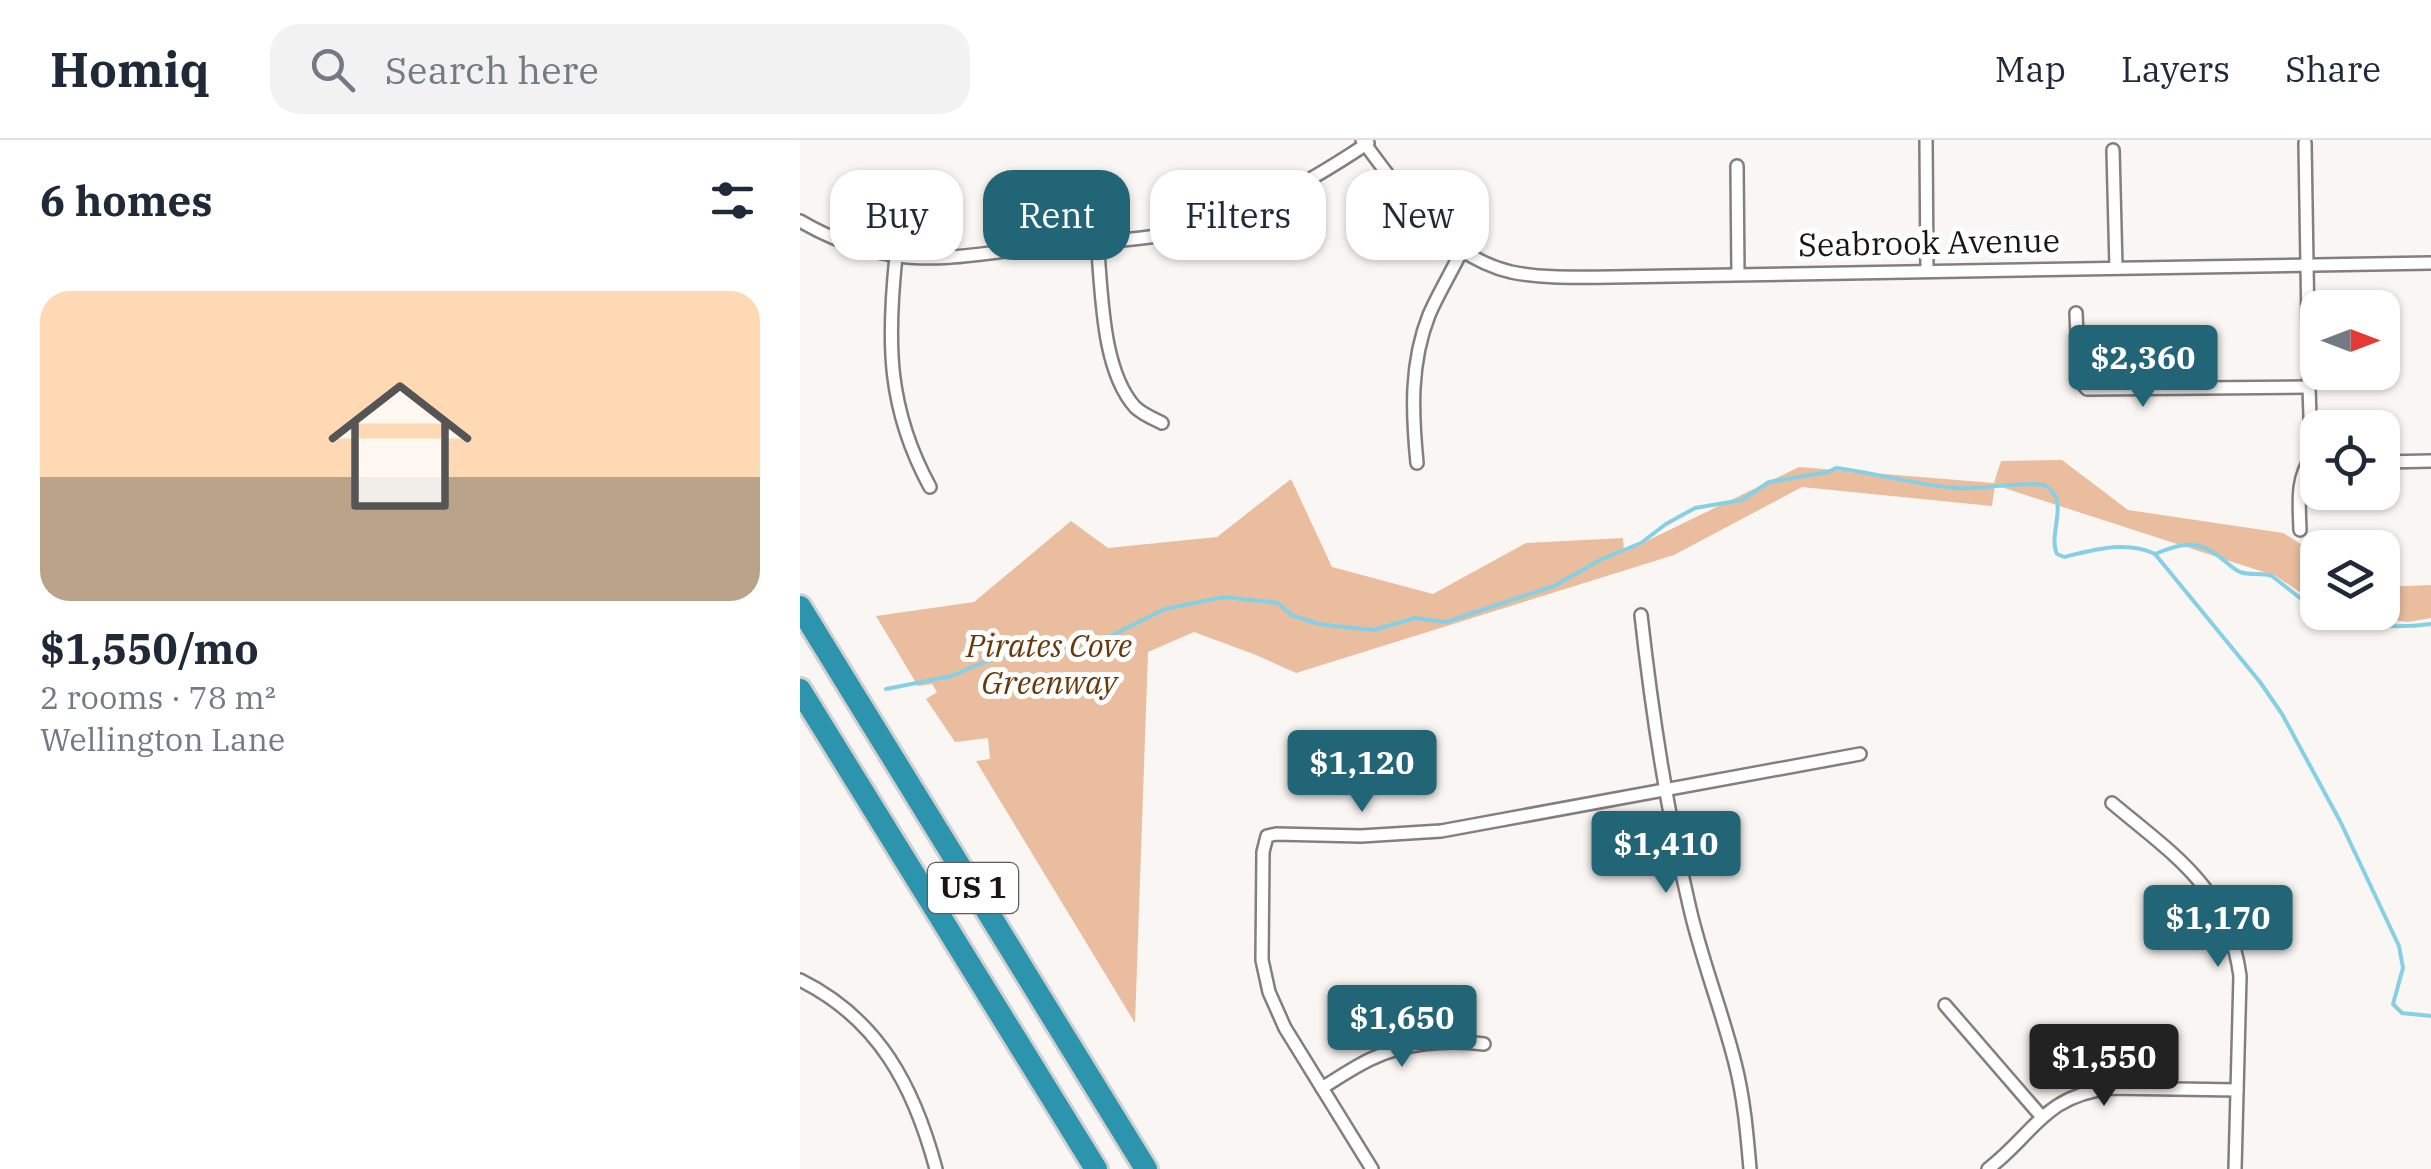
<!DOCTYPE html>
<html lang="en">
<head>
<meta charset="utf-8">
<style>
	body { margin:0; font-family:"IBM Plex Serif",serif; background:#f2f2f3; color:#1f2937; height:100vh; display:flex; flex-direction:column; font-size:38px; white-space:nowrap }
	* { box-sizing:border-box; margin:0 }
	p { font-size:32px; color:#747a83 }
	.icon { flex:none; width:55px; height:55px; fill:none; stroke:currentColor; stroke-width:2; stroke-linecap:round; stroke-linejoin:round }
	.map { position:relative; flex:1; overflow:hidden }
	.drawer { display:flex; flex-direction:column; background:#fff; width:800px }
	.drawer>* { flex:none }
	.top-card { position:absolute; left:30px; top:30px; width:950px; height:90px; display:flex; gap:20px }
	.needle { width:65px; rotate:90deg }
	.controls { position:absolute; left:1500px; top:150px; display:grid; gap:20px }
	.controls a { display:grid; place-items:center; width:100px; height:100px; border-radius:20px; background:#fff; box-shadow:0 2px 8px #0004; font-size:50px }
	.price { position:absolute; translate:-50% -85px; padding:0 22px; border-radius:10px; background:#216576; color:#fff; font-size:32px; line-height:65px; filter:drop-shadow(0 2px 5px #0008) }
	.price::after { content:''; position:absolute; left:50%; top:60px; width:30px; height:22px; margin-left:-15px; background:inherit; clip-path:polygon(0 0,100% 0,50% 100%) }
	.price.on { background:#222; color:#fff }
	ul { padding:0; list-style:none }
	li { display:grid; align-content:center; gap:20px; height:530px; padding:0 40px }
	li span { display:grid; place-items:center; height:310px; border-radius:30px; color:#555 }
	li>.icon { margin-inline-start:auto }
	span .icon { width:180px; height:180px; fill:#fffc; stroke-width:1 }
	li b { font-size:42px }
	h2 { display:flex; justify-content:space-between; align-items:center; height:120px; padding:0 40px; font-size:42px }
	.tag { padding:0 35px; border-radius:30px; background:#fff; box-shadow:0 2px 8px #0004; font-size:35px; line-height:90px }
	.tag.on { background:#216576; color:#fff }
	header { display:flex; align-items:center; gap:60px; box-sizing:border-box; height:140px; padding:0 50px; background:#fff; border-bottom:2px solid #e0e1e3 }
	header strong { font-size:48px }
	nav { display:flex; gap:55px; margin-inline-start:auto; font-size:35px }
	.search { width:700px; height:90px; background:#f2f2f3; display:flex; align-items:center; gap:25px; box-sizing:border-box; padding:0 35px; border-radius:30px; color:#747a83; font-size:38px }
	main { display:flex; flex:1; min-height:0 }
	.map>svg:first-child { display:block }
</style>
</head>
<body>
<header>
<strong>Homiq</strong>
<div class="search"><svg class="icon" aria-label="search" viewBox="0 0 24 24"><circle cx="10" cy="10" r="6"/><path d="M15 15l6 6"/></svg>Search here</div>
<nav><a>Map</a><a>Layers</a><a>Share</a></nav>
</header>
<main>
<section class="drawer">
<h2>6 homes<svg class="icon" aria-label="filters" viewBox="0 0 24 24"><path d="M4 7h16M4 17h16"/><circle cx="9" cy="7" r="2"/><circle cx="15" cy="17" r="2"/></svg></h2>
<ul>
<li><span style="background:linear-gradient(#ffd9b3 60%,#b9a48a 0)"><svg class="icon" aria-label="home" viewBox="0 0 24 24"><path d="M3 11l9-7 9 7M6 9v11h12V9"/></svg></span><div><b>$1,550/mo</b><p>2 rooms · 78 m²</p><p>Wellington Lane</p></div></li>
</ul>
</section>
<div class="map">
<svg width="1631" height="1029" viewBox="0 0 1631 1029">
	<rect width="100%" height="100%" fill="#f9f6f3"/>
	<g fill="#e9bd9e">
		<path d="M1262,320L1328,370L1483,393L1517,414V464L1476,436L1195,345L1192,366L1002,347L874,415L496,533L456,515L394,492L348,512L335,883L176,621L190,619L188,598L155,602L126,559L137,552L132,544L118,546L76,476L174,462L271,381L308,408L417,397L491,339L532,427L633,454L726,403L823,398L824,412L999,327L1194,343L1201,321Z"/>
		<path d="M1631,445V478L1608,482L1540,473L1582,472L1583,447Z"/>
	</g>
	<g fill="none" stroke-linecap="round" stroke-linejoin="round">
		<g stroke="#86d0e6" stroke-width="4">
			<path d="M1355,414C1381,403 1398,399 1421,418C1428,423 1433,429 1440,432C1451,436 1461,432 1472,436L1518,472"/>
			<path d="M1518,472C1555,486 1592,489 1631,484"/>
			<path d="M86,549L152,536L184,522L202,517L286,503L311,496L365,469L424,457L478,463L491,475L519,484L544,487L574,490L615,478L646,482L754,446L802,419L841,403L866,384L895,368L942,360L969,342L1028,332L1036,328C1076,333 1115,345 1156,348C1185,350 1215,341 1244,345C1272,359 1247,393 1257,414L1264,417C1293,410 1327,400 1355,414L1460,542L1482,574L1540,681L1599,806L1603,828L1593,864L1602,873L1631,876"/>
		</g>
		<defs>
			<g id="minor">
				<path d="M562,0C602,53 643,116 711,132C745,139 779,137 813,137L1631,123"/>
				<path d="M1126,0L1127,131"/>
				<path d="M1505,3L1509,247L1511,307L1518,317"/>
				<path d="M1313,10L1316,128"/>
				<path d="M937,26L938,134"/>
				<path d="M0,81C29,98 60,110 93,115C140,123 191,112 238,107C295,101 357,101 412,84C465,68 523,33 568,3"/>
				<path d="M297,101C302,150 301,229 335,267C342,274 354,279 362,283"/>
				<path d="M96,116C87,202 87,268 130,347"/>
				<path d="M1276,173L1279,240L1287,249L1509,247"/>
				<path d="M1582,322L1631,321"/>
				<path d="M617,323C612,272 610,223 629,175C638,154 651,133 661,112"/>
				<path d="M1500,390C1499,359 1496,340 1513,314"/>
				<path d="M841,475C852,574 867,672 890,769C902,821 922,871 935,923C944,958 947,994 950,1029"/>
				<path d="M1312,663C1375,716 1428,748 1440,836L1435,1029"/>
				<path d="M0,840C79,879 114,947 136,1029"/>
				<path d="M1145,865L1241,976"/>
				<path d="M522,948C538,938 554,927 571,919C605,903 647,899 684,904"/>
				<path d="M572,1029L485,888L469,852L462,820L463,712L467,696L476,694L561,696L641,691L1060,614"/>
				<path d="M1188,1029C1235,993 1243,956 1311,948L1437,950"/>
			</g>
			<g id="motorway">
				<path d="M0,467L346,1029"/>
				<path d="M0,550L296,1029"/>
			</g>
		</defs>
		<use href="#minor" stroke="#837f7d" stroke-width="16"/>
		<use href="#motorway" stroke="#d1d0d0" stroke-width="28"/>
		<use href="#minor" stroke="#fff" stroke-width="11"/>
		<use href="#motorway" stroke="#2d94ae" stroke-width="22"/>
	</g>
	<g text-anchor="middle" stroke-width="10" stroke-linejoin="round" paint-order="stroke">
		<rect fill="#fff" stroke="#5d5c5b" stroke-width="2.5" x="128" y="723" width="90" height="50" rx="8"/>
		<g font-size="30" font-weight="bold" fill="#181615">
			<text x="173" y="758">US 1</text>
		</g>
		<g font-size="32" fill="#181615" stroke="#fff">
			<text transform="translate(1129 103) rotate(-1)" y="11">Seabrook Avenue</text>
		</g>
		<g font-size="32" font-style="italic" fill="#68380a" stroke="#fff">
			<text x="249" y="517">Pirates Cove<tspan x="249" dy="37">Greenway</tspan></text>
		</g>
	</g>
</svg>
<div class="controls">
<a><svg class="needle" viewBox="-14 -14 28 28"><path d="M0-13l5 13h-10z" fill="#e53935"/><path d="M0 13l5-13h-10z" fill="#747a83"/></svg></a>
<a><svg class="icon" aria-label="locate" viewBox="0 0 24 24"><circle cx="12" cy="12" r="6"/><path d="M12 2v4M12 18v4M2 12h4M18 12h4"/></svg></a>
<a><svg class="icon" aria-label="layers" viewBox="0 0 24 24"><path d="M12 4l9 5-9 5-9-5zM3 14l9 5 9-5"/></svg></a>
</div>
<b class="price" style="left:1343px;top:270px">$2,360</b>
<b class="price" style="left:562px;top:675px">$1,120</b>
<b class="price" style="left:866px;top:756px">$1,410</b>
<b class="price" style="left:1418px;top:830px">$1,170</b>
<b class="price" style="left:602px;top:930px">$1,650</b>
<b class="price on" style="left:1304px;top:969px">$1,550</b>
<div class="top-card">
<a class="tag">Buy</a>
<a class="tag on">Rent</a>
<a class="tag">Filters</a>
<a class="tag">New</a>
</div>
</div>
</main>
</body>
</html>
